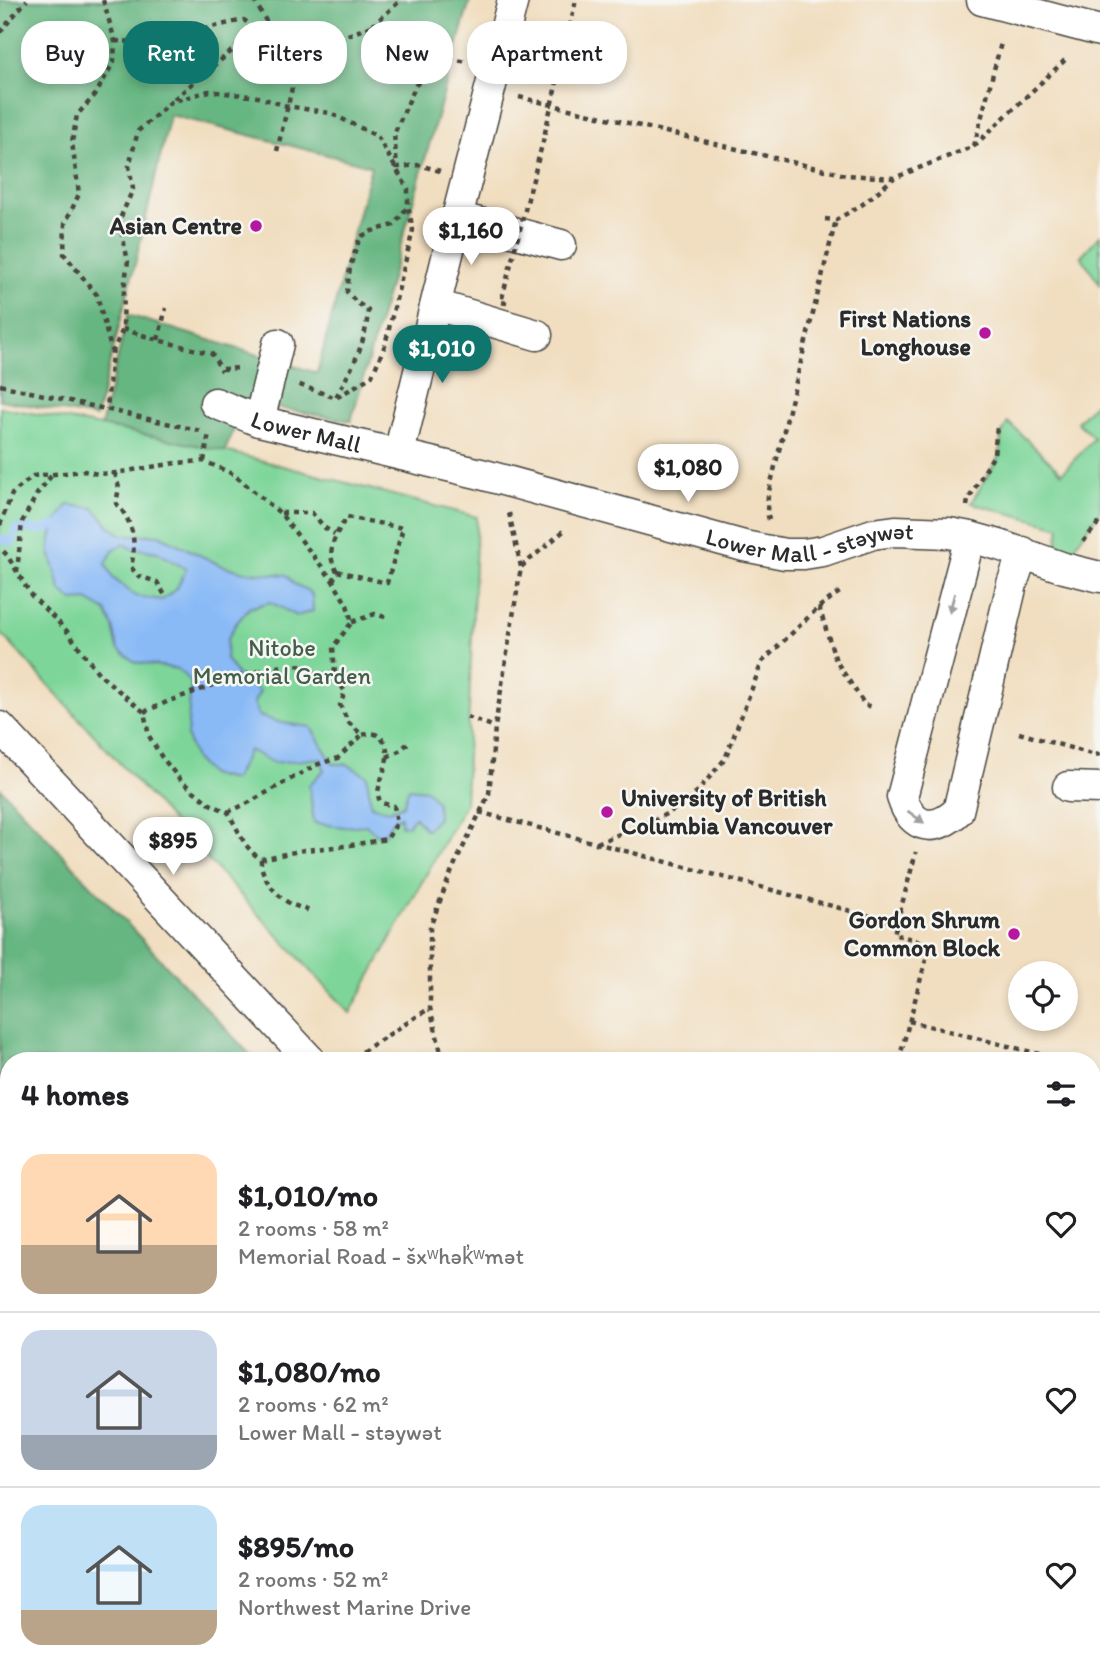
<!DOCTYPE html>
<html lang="en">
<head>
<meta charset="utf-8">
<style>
	body { margin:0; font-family:Itim,sans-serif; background:#f2f2f2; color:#202124; height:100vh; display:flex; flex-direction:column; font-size:26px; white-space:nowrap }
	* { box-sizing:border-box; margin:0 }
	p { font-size:23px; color:#757577 }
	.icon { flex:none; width:38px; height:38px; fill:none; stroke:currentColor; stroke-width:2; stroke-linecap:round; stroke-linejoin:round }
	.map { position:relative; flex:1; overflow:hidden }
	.side { position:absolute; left:0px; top:1052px; width:1101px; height:625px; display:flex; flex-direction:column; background:#fff; border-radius:28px 28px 0 0; box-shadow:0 4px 10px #0003 }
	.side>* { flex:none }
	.banner { position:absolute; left:21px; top:21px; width:700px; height:63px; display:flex; gap:14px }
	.tools { position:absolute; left:1008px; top:961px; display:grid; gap:14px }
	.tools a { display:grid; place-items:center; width:70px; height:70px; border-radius:50%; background:#fff; box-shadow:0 4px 10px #0003; font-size:35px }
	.price { position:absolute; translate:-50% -60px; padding:0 16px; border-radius:24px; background:#fff; color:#222; font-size:23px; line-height:46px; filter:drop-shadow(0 2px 4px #0008) }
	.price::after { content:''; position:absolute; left:50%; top:42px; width:21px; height:16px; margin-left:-10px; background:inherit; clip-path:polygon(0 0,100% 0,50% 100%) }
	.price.selected { background:#0f766e; color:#fff }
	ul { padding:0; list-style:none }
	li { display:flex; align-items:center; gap:21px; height:175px; padding:0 21px }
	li+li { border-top:2px solid #e0e0e0 }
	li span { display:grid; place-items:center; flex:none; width:196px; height:140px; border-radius:21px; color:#555 }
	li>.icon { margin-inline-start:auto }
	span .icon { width:84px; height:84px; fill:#fffc; stroke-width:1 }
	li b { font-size:30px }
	h2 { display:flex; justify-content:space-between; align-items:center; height:84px; padding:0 21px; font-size:30px }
	.chip { padding:0 24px; border-radius:28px; background:#fff; box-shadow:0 4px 10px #0003; font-size:24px; line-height:63px }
	.chip.selected { background:#0f766e; color:#fff }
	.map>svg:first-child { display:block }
</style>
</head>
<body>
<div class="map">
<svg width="1100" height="1675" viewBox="0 0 1100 1675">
	<rect width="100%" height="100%" fill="#f6f6f2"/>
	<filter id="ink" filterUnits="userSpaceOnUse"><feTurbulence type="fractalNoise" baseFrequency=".0143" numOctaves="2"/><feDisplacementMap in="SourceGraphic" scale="14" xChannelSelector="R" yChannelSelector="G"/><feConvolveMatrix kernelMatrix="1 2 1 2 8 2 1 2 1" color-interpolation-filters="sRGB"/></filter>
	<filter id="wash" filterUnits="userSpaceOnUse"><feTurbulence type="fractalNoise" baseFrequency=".00686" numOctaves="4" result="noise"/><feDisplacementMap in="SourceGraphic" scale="28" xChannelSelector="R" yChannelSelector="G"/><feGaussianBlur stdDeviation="1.57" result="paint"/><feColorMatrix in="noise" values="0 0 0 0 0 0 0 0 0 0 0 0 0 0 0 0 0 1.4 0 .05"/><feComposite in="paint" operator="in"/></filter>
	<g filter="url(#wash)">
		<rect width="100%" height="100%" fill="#f1dec0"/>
		<g fill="#7dd599" stroke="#548062" stroke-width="2">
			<path d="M1100,235V284L1081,256Z"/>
			<path d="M1100,398V511L1073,549L1057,544L1060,527L971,503L1000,455L1001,435L1008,422L1062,473L1094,438L1077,422Z"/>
			<path d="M0,407L206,446L477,517L465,804L350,1013L196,847L0,632Z"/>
		</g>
		<g fill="#66b681" stroke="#487056" stroke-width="2">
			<path d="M0,0H470L351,421L245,402L225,451L101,426L128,315L317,373L371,166L170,115L135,264L96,417L0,400Z"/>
			<path d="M0,788L255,1060H9V1668H1092V1602L1100,1601V1675H0Z"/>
		</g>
		<path fill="#89baf6" stroke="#5a7290" stroke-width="2" fill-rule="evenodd" d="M68,505L94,508L109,526L122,535H159L220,565L245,572L287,575L294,584L307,590L312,595L313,611L297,616L270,602L249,608L235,625L227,640L226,659L239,677L260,691L254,702L259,716L282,723L311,727L333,764H347L367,776L371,806L389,811L403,805L409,788L427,790L437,803L438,818L426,830L415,817L408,825L401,826V816L392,821L385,834L378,835L366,825L343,827L314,823L309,785L324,770L321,758L274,763L249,750L234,780L210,775L195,759L187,737L191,682L178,669L135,662L118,649L113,627L106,611L87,600L73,601L61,591L49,549L54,525ZM124,544L131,548L157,552L186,569L177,588L162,600L136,596L113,578L106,564L113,550Z"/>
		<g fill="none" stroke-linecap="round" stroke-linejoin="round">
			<g stroke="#89baf6" stroke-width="9">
				<path d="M0,539L12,542L16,529L46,530L54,525"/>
				<path d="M89,1675L90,1668"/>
			</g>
		</g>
	</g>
	<g filter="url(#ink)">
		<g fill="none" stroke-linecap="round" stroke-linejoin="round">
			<defs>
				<g id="minor">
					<path d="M982,0L1100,31"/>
					<path d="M457,217L561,245"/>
					<path d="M436,305L537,335"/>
					<path id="s1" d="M215,403L259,421L481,474L744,546L785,554H804L823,551L873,534L895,531L949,533L970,537L999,545L1064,568L1100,577"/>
					<path d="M259,421L278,344"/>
					<path d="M399,453L457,217L513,0"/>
					<path d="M970,537L902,797C912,829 934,833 958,811L1012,584L1023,552"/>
					<path d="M0,727L310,1060"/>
					<path d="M1068,787L1100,788"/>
					<path d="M0,1159L9,1158"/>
					<path d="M1092,1247L1100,1249"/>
					<path d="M1092,1581L1100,1580"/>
				</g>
			</defs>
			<use href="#minor" stroke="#494641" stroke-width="33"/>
			<g stroke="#494641" stroke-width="4.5" stroke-dasharray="5 5" stroke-linecap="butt">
				<path d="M103,0L115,41L114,61L96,94L77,115L72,142L79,194L65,224L64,254L97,295L112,353L107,409"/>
				<path d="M254,0L266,21L267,36"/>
				<path d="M372,26L401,0"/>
				<path d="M0,32L27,0"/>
				<path d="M115,41L141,42L244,20L267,37L278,55L298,63L319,54L340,38L372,26L442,57L467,62"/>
				<path d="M519,97L846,175L894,178L974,146L1001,43"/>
				<path d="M174,99L257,30"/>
				<path d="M974,146L1065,60"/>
				<path d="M277,151L298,63"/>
				<path d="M440,171L419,165L397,167L394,134L416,85L442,57"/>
				<path d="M825,219L836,220L863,204L894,178"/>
				<path d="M123,329L158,340L212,354L222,371"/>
				<path d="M158,340L166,308"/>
				<path d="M112,353L123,329L124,289L128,261L119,221L133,189L129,166L138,131L171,102L209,91L258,97L287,106L330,113L377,136L408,189V206L413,230L385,345L372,376L336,398L297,384"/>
				<path d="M222,369L242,368"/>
				<path d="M0,385L201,431"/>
				<path d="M336,397C352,367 366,345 368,310L356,302L347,292L350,267L360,237L372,231L394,225L408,206"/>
				<path d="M204,461L209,433"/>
				<path d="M115,473L119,488L116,503C133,522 137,541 131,567L138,576L157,582L166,597"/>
				<path d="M967,506L968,500L994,455L997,427"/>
				<path d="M281,513H312L325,528L335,534"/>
				<path d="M509,513L521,567"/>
				<path d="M769,520L767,512L768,495L836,220"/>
				<path d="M0,525L12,494L33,476L84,471L98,474L115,473L176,463L204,461L233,474L280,513L333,581L347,605L352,622L333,647L335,675L345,692L340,705L348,722L362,735C371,733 376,732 382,739C395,755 380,775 378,793C378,797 379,799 381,803L394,806L397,823L387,839L345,846L304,850L261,859L254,854L245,844L228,812L210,804L181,781L161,756L149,736L144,712L99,674L66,630L31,595L7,555L0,548"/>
				<path d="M1083,542L1100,521"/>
				<path d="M17,572L22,522L37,494L52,475"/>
				<path d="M333,581L337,571C324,553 336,533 347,517L403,528L387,583L337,571"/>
				<path d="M819,607L836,661L865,705L873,707"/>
				<path d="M352,622L375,614L388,618"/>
				<path d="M144,712L169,701L242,675L275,667L303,665L316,674L335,675"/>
				<path d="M467,717L495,727"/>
				<path d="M1019,733L1095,755L1100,754"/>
				<path d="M387,757L401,750L409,742"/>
				<path d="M228,812L246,804L316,765L338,758L362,735"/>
				<path d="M479,812L896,923"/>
				<path d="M597,843L657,819L689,801L725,759L762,662L819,607L841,591"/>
				<path d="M261,859C260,875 273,892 286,901C293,906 303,908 312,912"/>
				<path d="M909,1021L1063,1060"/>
				<path d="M354,1057L430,1008"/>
				<path d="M443,1060L430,1008V927L452,870L489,794L495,727L521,567L566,529"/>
				<path d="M899,1060L930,944L894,934L916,852"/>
				<path d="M1092,1068L1100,1070"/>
			</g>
			<use href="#minor" stroke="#fff" stroke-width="30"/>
			<path stroke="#494641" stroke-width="4.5" stroke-dasharray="5 5" stroke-linecap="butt" d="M507,303L501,302L543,141L576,0"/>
		</g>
		<defs><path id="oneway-solid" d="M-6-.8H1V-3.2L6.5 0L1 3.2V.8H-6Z" transform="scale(1.75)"/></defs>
		<g fill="#a0a0a0">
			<use href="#oneway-solid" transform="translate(952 603) rotate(105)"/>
			<use href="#oneway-solid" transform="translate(916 817) rotate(36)"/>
		</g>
	</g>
	<g fill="#b5179e" stroke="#f6f6f2" stroke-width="2.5">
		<circle cx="256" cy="226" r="7"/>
		<circle cx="985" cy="333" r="7"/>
		<circle cx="607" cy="812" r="7"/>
		<circle cx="1014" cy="934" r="7"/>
	</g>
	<g text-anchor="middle" stroke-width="5" stroke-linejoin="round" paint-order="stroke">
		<g font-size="24" font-weight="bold" fill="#2b2b2b" stroke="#f6f6f2" text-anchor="end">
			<text x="242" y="234">Asian Centre</text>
			<text x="971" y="327">First Nations<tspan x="971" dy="28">Longhouse</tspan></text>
			<text x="621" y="806" text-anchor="start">University of British<tspan x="621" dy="28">Columbia Vancouver</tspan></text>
			<text x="1000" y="928">Gordon Shrum<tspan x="1000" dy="28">Common Block</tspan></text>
		</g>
		<g font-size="24" fill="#2b2b2b" stroke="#f6f6f2">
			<text dy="8" stroke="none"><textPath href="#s1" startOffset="96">Lower Mall</textPath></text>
			<text dy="8" stroke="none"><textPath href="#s1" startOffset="616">Lower Mall - stəywət</textPath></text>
		</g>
		<g font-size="24" fill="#445e4c" stroke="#f6f6f2">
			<text x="282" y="656">Nitobe<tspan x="282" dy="28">Memorial Garden</tspan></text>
		</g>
	</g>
</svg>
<div class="tools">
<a><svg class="icon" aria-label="locate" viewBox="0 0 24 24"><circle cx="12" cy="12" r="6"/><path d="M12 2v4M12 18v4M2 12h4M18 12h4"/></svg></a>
</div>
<b class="price" style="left:471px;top:267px">$1,160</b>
<b class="price selected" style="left:442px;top:385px">$1,010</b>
<b class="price" style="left:688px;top:504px">$1,080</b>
<b class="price" style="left:173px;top:877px">$895</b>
<div class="banner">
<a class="chip">Buy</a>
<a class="chip selected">Rent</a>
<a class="chip">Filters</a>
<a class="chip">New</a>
<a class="chip">Apartment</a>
</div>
<section class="side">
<h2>4 homes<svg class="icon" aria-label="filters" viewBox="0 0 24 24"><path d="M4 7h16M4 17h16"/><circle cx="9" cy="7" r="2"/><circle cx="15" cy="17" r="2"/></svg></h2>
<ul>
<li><span style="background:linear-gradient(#ffd9b3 65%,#b9a48a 0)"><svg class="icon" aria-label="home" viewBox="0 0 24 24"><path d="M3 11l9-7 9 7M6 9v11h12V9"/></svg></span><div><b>$1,010/mo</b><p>2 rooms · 58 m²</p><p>Memorial Road - šxʷhək̓ʷmət</p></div><svg class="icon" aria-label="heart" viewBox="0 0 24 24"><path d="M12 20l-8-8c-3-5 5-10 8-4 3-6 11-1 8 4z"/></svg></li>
<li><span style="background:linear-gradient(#c9d6e8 75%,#9aa5b1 0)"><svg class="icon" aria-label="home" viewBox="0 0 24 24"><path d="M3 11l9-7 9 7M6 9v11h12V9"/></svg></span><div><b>$1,080/mo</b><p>2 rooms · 62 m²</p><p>Lower Mall - stəywət</p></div><svg class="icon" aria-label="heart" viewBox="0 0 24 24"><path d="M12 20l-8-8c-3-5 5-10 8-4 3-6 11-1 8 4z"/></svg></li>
<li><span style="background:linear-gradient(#bfe0f5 75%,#b9a48a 0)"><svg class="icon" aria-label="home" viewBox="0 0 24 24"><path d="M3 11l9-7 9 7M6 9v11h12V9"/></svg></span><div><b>$895/mo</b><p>2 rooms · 52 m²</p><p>Northwest Marine Drive</p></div><svg class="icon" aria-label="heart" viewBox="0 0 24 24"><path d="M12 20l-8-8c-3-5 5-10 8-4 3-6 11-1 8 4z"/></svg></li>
</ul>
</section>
</div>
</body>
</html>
